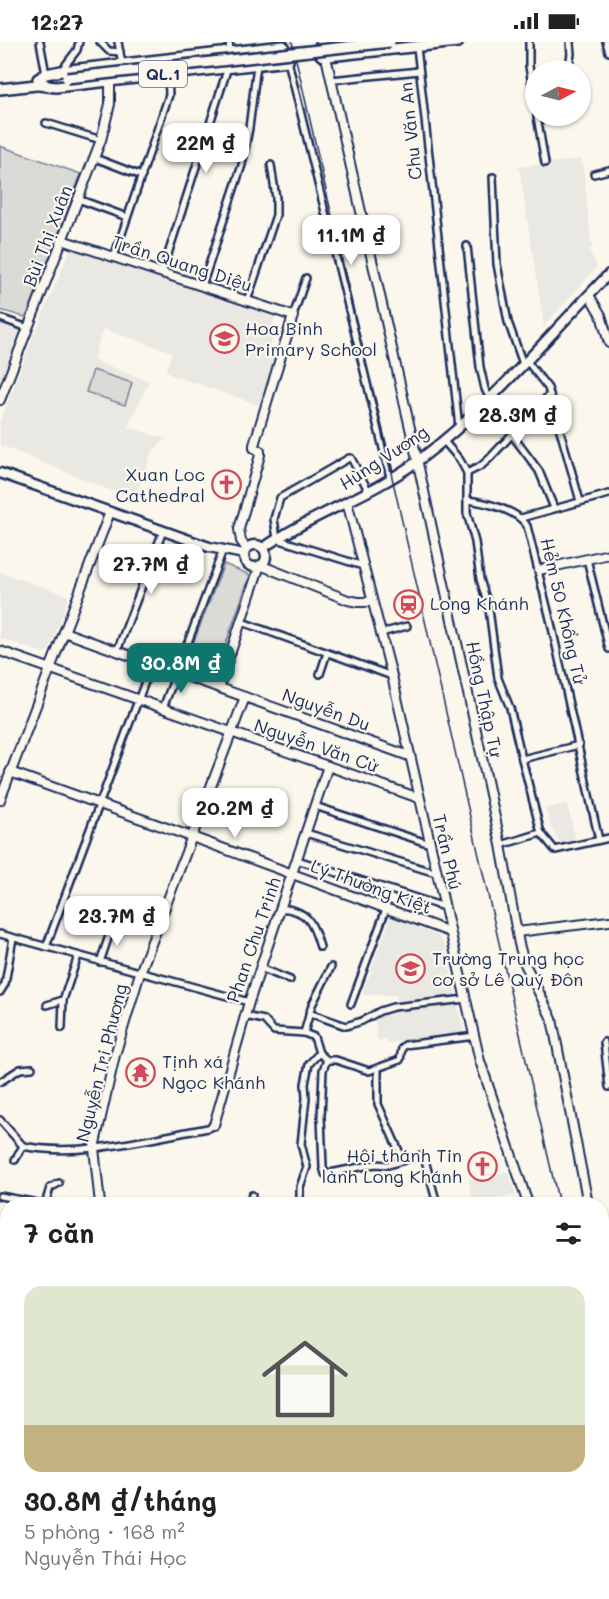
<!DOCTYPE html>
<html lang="vi">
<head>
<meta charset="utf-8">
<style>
	body { margin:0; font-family:Mali,sans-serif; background:#f2f2f2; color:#222; height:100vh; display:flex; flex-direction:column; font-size:22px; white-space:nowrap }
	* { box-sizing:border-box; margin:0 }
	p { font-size:20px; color:#767676 }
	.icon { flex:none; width:33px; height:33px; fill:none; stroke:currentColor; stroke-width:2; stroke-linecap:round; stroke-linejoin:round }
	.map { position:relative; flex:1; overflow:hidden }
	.drawer { position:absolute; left:0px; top:1155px; width:609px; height:402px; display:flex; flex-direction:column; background:#fff; border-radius:24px 24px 0 0; box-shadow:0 2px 4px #0004 }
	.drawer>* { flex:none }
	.needle { width:39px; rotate:83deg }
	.buttons { position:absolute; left:525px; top:18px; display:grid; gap:12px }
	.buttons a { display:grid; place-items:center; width:66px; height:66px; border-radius:50%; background:#fff; box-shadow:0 2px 4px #0004; font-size:30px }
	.price { position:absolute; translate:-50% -51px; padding:0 14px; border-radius:12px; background:#fff; color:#222; font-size:20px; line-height:39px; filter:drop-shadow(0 2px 3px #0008) }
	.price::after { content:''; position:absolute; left:50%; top:36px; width:18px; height:14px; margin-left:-9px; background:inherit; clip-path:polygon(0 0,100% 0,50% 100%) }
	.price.selected { background:#0f766e; color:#fff }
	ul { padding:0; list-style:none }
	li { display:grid; align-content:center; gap:12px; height:318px; padding:0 24px }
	li span { display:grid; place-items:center; height:186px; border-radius:18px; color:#555 }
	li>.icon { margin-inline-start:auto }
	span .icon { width:108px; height:108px; fill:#fffc; stroke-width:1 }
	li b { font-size:26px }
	h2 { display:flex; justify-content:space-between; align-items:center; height:72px; padding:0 24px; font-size:26px }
	.status { display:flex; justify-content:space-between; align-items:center; height:42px; padding:0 30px; background:#fff; direction:ltr }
	.status svg { height:16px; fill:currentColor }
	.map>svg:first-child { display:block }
</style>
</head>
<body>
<div class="status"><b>12:27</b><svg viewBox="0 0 49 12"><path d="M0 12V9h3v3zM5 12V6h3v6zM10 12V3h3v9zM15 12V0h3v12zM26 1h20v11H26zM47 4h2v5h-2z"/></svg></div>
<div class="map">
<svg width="609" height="1557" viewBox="0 0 609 1557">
	<rect width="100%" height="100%" fill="#fbf7ec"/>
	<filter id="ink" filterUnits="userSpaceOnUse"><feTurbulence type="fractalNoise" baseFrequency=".0167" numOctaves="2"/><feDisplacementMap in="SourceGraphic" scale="12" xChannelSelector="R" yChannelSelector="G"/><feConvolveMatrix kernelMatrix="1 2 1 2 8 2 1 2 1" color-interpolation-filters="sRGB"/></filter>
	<g filter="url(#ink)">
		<g fill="#eae8e2">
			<path d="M582,117L592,206L589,208L597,225L544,284L519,125Z"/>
			<path d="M72,204L199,247L198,249L219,255L276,272L273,282L276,283L266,316L276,319L262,364L169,332L166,327L172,310L103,287L93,318L149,339L128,385L166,397L152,410L134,458L0,403V380L31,300Z"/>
			<path d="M0,277L20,284L21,291L0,343Z"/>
			<path d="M0,530L69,554L49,608L43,611L0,596Z"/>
			<path d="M567,761L576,798L561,801L555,793L545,767Z"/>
			<path d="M391,874L438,894L444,901L457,955L398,962L396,953H362Z"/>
			<path d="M457,962L466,996L450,995L387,1001L386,997L377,998L375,976L385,970Z"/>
			<path d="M508,1130L516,1153L473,1162L469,1138Z"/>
		</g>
		<g fill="#dadad7" stroke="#7a849a" stroke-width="1.5">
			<path d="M0,104L81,132L28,272L24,275L0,268Z"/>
			<path d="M93,328L132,341L125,363L86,350Z"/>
			<path d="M224,522L250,533L214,635L184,625Z"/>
		</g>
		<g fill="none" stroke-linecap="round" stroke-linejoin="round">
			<defs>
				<g id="street">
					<path d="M40,0L46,32"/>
					<path d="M100,0L109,9L120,10"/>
					<path d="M118,0L122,22"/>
					<path d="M229,0L230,10"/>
					<path d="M529,0V24L536,68"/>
					<path d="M606,0L609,10"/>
					<path d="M417,5L459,385"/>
					<path d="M288,19L390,435"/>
					<path d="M568,28L571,12L570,0"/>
					<path d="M61,29L77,8L79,0"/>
					<path d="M331,38L419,29"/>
					<path d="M537,74L545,121"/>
					<path d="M46,81L101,98"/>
					<path d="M95,116L142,134"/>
					<path d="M594,132L609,128"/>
					<path d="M493,135L497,222L508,280L523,322"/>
					<path d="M78,157L127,175"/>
					<path d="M467,204L480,325L485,347L490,357"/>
					<path d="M114,215L169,53L168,32"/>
					<path d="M162,231L228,25"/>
					<path d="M202,244L242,123L249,86L257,23"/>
					<path d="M247,259L276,173V156L271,123"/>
					<path d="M293,274L306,236"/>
					<path d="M0,276L28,286"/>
					<path d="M526,318L548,346L580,459"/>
					<path d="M486,361L515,390"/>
					<path d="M512,393L539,429L554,466"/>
					<path d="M443,398L460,418L467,431V471L475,500L480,537L489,567L498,636L510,666L522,717"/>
					<path d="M467,431L481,424L489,417L550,352"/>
					<path d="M467,458C484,460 518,468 527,484L551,581L599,798"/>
					<path d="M521,476L609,452"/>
					<path d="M587,517L609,607"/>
					<path d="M363,524L277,497L274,477L280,456L349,416H351L368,448"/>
					<path d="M242,580L392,634"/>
					<path d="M381,591L407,584"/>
					<path d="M117,609L163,489"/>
					<path d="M320,632L327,611"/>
					<path d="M163,666L223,508"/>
					<path d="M315,764L430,802"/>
					<path d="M306,791L436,831"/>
					<path d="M541,791L522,717L579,703"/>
					<path d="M501,803L541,791L555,808L609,796"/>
					<path d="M297,818L444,865"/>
					<path d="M280,866C308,868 313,881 320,905"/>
					<path d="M0,892L249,960"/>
					<path d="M46,905L152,621"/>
					<path d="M100,920L113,882"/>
					<path d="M260,926L290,938"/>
					<path d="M0,950L5,942L13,896"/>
					<path d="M351,962L386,867"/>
					<path d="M47,963L63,958"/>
					<path d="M309,971L346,984L362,979L380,969L393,965L466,957"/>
					<path d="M245,974L264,978L274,989L304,991L314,995L319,1011"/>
					<path d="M62,986L63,958L78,914"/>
					<path d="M304,991L312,963L331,925"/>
					<path d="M604,1000L609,1045"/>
					<path d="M327,1018L323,1028L321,1075L323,1125L325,1132L375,1122L388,1123L421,1113L425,1118L437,1162"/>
					<path d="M378,1028V1062L403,1118"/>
					<path d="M0,1040L20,1027L32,1026"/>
					<path d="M0,1078L23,1104C81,1116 151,1096 208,1086L214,1083"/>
					<path d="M15,1118L23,1104"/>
					<path d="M0,1154L43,1162"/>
					<path d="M45,1162L50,1146L59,1141"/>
					<path d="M248,1162L252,1153"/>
					<path d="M300,1162V1145L307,1125L301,1102L306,1056L305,1042L309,1022L319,1011L327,1018H336L369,1029L400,1018L402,1006L405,1003L475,994"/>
					<path d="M0,1344L8,1348"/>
					<path d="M0,1382L8,1365"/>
					<path d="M0,1395L8,1398"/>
					<path d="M602,1490L609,1488"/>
					<path d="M0,1532L8,1536"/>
					<path d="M49,1550L71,1557"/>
					<path d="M289,1550L294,1557"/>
					<path d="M458,1550L460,1557"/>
					<path d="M573,1550L575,1557"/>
					<path d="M506,1557L538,1550"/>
				</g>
				<g id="secondary">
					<path d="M326,15L415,408L501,803L519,902L524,920L552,977L588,1162"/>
					<path d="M62,198L293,274L254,403V406L260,409V413L239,487L241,499L246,506"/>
					<path d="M589,253L601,273L609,301"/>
					<path d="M0,358L101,98L110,62V38"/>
					<path d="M347,460L392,634L480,1019L528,1162"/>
					<path d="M539,528L609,512"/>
					<path d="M64,590L409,714"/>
					<path d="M0,609L419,756"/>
					<path d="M219,645L260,523L348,558L358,560H372"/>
					<path d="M10,730L192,795L450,890"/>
					<path d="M0,758L110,470"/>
					<path d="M517,890L609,879"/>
					<path d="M214,1083L249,960L328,724"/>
					<path d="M100,1162L94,1106L115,1013L140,931L245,655"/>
					<path d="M602,1225L609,1255"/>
					<path d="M0,1238L8,1241"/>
					<path d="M602,1452L609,1484"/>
					<path d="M22,1557L25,1550"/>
				</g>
				<g id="primary">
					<path d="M0,431L209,505L244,512"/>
					<circle cx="255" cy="514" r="11"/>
					<path d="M263,506C312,472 371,454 419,418C490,365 547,295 609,232"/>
					<path d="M602,1331L609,1325"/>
					<path d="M602,1341L609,1335"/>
					<path d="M300,1557L309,1550"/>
					<path d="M315,1557L324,1550"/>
				</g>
				<g id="highway">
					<path d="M323,0C310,13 333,23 333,5L329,0"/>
					<path d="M328,14L458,0"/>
					<path d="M38,37L46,32L61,29L283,4L288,19L56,45L39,43"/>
					<path d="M0,47L45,42"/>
				</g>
			</defs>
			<use href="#street" stroke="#1b2f5e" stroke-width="10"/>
			<use href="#secondary" stroke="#1b2f5e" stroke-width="12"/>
			<use href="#primary" stroke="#1b2f5e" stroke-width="13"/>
			<use href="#highway" stroke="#1b2f5e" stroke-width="14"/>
			<use href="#street" stroke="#fbf7ec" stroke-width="5"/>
			<use href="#secondary" stroke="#fbf7ec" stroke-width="8"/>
			<use href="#primary" stroke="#fbf7ec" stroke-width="8"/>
			<use href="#highway" stroke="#fbf7ec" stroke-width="9"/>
			<g stroke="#1b2f5e" stroke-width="1.5">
				<path d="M292,0L559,1162"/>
				<path d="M602,1342L609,1375"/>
			</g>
			<defs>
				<path id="highway-bridge" d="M67,36L390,0"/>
			</defs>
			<use href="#highway-bridge" stroke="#1b2f5e" stroke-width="14" stroke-linecap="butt"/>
			<use href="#highway-bridge" stroke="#fbf7ec" stroke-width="9"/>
		</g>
	</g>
	<defs>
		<symbol id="school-ring" viewBox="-11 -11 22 22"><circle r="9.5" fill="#fbf7ec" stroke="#d1495b" stroke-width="1.5"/><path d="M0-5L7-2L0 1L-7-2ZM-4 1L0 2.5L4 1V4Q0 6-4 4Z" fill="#d1495b"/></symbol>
		<symbol id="church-ring" viewBox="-11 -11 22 22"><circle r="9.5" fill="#fbf7ec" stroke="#d1495b" stroke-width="1.5"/><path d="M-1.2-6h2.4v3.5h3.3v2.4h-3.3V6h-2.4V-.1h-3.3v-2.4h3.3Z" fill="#d1495b"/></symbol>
		<symbol id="station-ring" viewBox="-11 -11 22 22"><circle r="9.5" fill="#fbf7ec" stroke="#d1495b" stroke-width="1.5"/><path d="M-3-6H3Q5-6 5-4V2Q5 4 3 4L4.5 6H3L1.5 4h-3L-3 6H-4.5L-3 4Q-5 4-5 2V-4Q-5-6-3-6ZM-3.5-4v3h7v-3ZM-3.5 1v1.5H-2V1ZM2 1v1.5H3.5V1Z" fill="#d1495b"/></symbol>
		<symbol id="temple-ring" viewBox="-11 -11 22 22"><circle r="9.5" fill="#fbf7ec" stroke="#d1495b" stroke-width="1.5"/><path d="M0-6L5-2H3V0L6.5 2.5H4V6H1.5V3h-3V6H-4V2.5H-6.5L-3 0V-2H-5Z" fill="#d1495b"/></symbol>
	</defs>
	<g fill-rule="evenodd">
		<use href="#school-ring" x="208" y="280" width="33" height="33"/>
		<use href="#church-ring" x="210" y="426" width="33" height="33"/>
		<use href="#station-ring" x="392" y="546" width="33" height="33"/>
		<use href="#school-ring" x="394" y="910" width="33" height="33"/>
		<use href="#temple-ring" x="124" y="1014" width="33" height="33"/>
		<use href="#church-ring" x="466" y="1108" width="33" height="33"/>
	</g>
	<g text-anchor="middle" stroke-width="4.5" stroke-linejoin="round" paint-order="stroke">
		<rect fill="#fbf7ec" stroke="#5e6b89" stroke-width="1.5" x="139" y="19" width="48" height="26" rx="4.5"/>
		<g font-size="16" font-weight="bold" fill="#1b2f5e">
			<text x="163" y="38">QL.1</text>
		</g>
		<g font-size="18" fill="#1b2f5e" stroke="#fbf7ec">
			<text transform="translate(411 89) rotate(-96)" y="6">Chu Văn An</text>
			<text transform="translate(48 194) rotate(-69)" y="6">Bùi Thị Xuân</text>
			<text transform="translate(182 222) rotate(18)" y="6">Trần Quang Diệu</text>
			<text transform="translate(384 416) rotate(-33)" y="6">Hùng Vương</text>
			<text transform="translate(563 569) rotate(77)" y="6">Hẻm 50 Khổng Tử</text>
			<text transform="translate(484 657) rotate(78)" y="6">Hồng Thập Tự</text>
			<text transform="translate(326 668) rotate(20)" y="6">Nguyễn Du</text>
			<text transform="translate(316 704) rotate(19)" y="6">Nguyễn Văn Cừ</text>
			<text transform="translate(447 810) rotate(77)" y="6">Trần Phú</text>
			<text transform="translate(371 845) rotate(20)" y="6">Lý Thường Kiệt</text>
			<text transform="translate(254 898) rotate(-71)" y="6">Phan Chu Trinh</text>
			<text transform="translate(102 1021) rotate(-76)" y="6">Nguyễn Tri Phương</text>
		</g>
		<g font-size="18" fill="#1b2f5e" stroke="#fbf7ec" text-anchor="start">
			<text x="245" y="293">Hoa Binh<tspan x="245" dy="21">Primary School</tspan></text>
			<text x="205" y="439" text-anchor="end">Xuan Loc<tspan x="205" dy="21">Cathedral</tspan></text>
			<text x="430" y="568">Long Khánh</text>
			<text x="432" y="923">Trường Trung học<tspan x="432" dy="21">cơ sở Lê Quý Đôn</tspan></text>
			<text x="162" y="1026">Tịnh xá<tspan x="162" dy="21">Ngọc Khánh</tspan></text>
			<text x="462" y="1120" text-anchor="end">Hội thánh Tin<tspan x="462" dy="21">lành Long Khánh</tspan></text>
		</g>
	</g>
</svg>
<div class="buttons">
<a><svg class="needle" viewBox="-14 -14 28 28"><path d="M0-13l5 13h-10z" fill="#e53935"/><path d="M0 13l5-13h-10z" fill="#767676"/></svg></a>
</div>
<b class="price" style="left:206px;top:132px">22M ₫</b>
<b class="price" style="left:351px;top:224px">11.1M ₫</b>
<b class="price" style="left:518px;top:404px">28.3M ₫</b>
<b class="price" style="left:151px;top:553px">27.7M ₫</b>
<b class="price selected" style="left:181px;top:652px">30.8M ₫</b>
<b class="price" style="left:235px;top:797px">20.2M ₫</b>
<b class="price" style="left:117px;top:905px">23.7M ₫</b>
<section class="drawer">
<h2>7 căn<svg class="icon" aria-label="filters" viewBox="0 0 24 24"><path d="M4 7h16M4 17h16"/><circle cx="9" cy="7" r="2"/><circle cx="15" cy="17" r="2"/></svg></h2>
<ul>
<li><span style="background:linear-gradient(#dfe7d0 75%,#c2b280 0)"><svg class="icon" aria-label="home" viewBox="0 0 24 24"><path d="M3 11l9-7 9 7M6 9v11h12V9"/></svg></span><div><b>30.8M ₫/tháng</b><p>5 phòng · 168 m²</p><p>Nguyễn Thái Học</p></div></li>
</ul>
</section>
</div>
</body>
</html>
